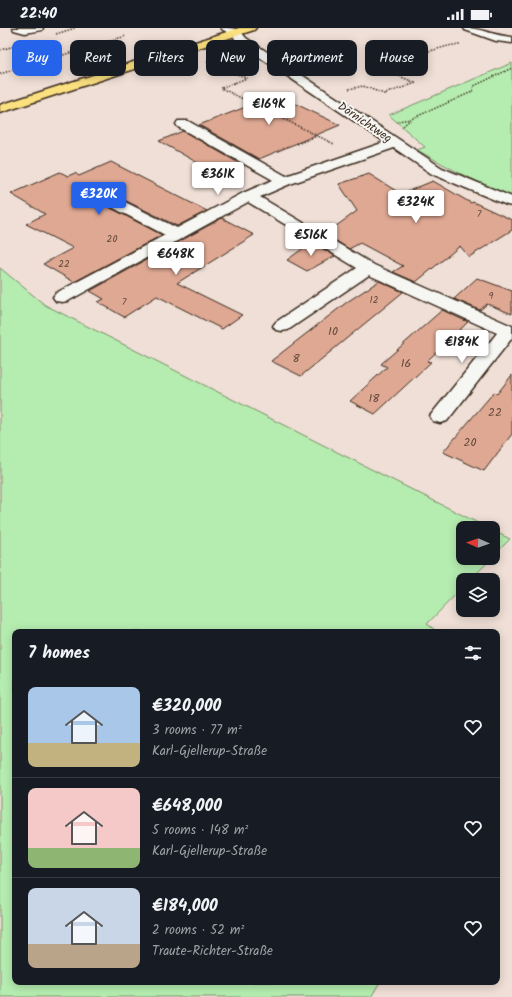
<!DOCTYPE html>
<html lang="en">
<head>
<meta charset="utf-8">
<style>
	body { margin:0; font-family:Kalam,sans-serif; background:#242831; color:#f1f3f6; height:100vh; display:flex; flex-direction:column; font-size:15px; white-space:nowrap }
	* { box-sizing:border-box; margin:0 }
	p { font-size:13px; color:#9ea1a6 }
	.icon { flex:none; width:22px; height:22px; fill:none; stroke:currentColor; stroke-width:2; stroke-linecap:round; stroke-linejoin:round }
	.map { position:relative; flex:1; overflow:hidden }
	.panel { position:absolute; left:12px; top:601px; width:488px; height:356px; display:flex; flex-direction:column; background:#171b24; border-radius:8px; box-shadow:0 2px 10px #0003 }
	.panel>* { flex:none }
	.top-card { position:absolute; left:12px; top:12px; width:488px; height:36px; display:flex; gap:8px }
	.needle { width:26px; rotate:272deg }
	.tools { position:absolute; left:456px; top:493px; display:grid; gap:8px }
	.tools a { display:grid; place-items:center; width:44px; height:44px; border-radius:8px; background:#171b24; box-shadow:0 2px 10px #0003; font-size:20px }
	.price { position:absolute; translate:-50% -34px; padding:0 9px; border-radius:4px; background:#fff; color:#222; font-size:13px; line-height:26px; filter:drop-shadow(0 1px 2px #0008) }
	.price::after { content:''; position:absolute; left:50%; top:24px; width:12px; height:9px; margin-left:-6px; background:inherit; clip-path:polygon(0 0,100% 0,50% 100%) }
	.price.active { background:#2563eb; color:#fff }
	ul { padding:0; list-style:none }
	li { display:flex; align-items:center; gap:12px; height:100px; padding:0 16px }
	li+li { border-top:1px solid #363941 }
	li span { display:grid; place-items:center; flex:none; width:112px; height:80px; border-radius:8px; color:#555 }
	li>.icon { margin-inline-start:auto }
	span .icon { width:48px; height:48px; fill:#fffc; stroke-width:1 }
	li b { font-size:17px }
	h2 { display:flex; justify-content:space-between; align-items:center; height:48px; padding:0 16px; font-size:17px }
	.pill { padding:0 14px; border-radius:8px; background:#171b24; box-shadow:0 2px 10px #0003; font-size:14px; line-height:36px }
	.pill.active { background:#2563eb; color:#fff }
	.status { display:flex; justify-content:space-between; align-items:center; height:28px; padding:0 20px; background:#171b24; direction:ltr }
	.status svg { height:11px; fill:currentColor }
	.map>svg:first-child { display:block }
</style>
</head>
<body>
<div class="status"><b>22:40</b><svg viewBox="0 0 49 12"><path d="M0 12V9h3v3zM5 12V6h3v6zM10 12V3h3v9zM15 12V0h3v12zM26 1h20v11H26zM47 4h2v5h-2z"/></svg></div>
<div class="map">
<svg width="512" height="969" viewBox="0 0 512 969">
	<rect width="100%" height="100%" fill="#efdfd6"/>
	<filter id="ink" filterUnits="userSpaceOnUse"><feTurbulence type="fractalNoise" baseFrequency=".025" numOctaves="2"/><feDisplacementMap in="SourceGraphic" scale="8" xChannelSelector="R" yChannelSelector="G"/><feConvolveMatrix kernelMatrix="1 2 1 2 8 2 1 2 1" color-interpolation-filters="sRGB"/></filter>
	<g filter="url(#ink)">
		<g fill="#b5edb0" stroke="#788c67">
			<path d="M512,35V169L461,146L417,122L425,119L389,87Z"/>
			<path d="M0,240L45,277L488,500H463V530H492L470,552H463V559L427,596L438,604H15V954H380L371,969H0Z"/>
			<path d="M493,503L510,511L493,528Z"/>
		</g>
		<g fill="#dea893" stroke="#3b2a1e">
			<path d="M277,67L340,97L259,131L199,97Z"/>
			<path d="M183,103L244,138L221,148L159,113Z"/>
			<path d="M111,134L207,183L177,198L100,160H89L86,163L88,168L162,207L74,254L43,236L73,220L26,196L45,186L11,166L60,144L68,148L75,145L79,148Z"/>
			<path d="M369,146L401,166L433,153L471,175L473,174L512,192V202L469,229L460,218L416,254L393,244L403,238L360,215L349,221L325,206L357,183L339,156Z"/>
			<path d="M222,190L254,207L177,255L242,287L222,301L157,268L124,289L98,274L104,271L90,263Z"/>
			<path d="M312,214L335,228L307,243L287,232Z"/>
			<path d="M477,250L512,263V286L487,276L480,282L454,271Z"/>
			<path d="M379,253L403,264L301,348L271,333L347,274Z"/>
			<path d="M442,282L468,294L427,333L431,334L375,386L350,373L387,339L381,336Z"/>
			<path d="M512,347V406L484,443L443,424L494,364L497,366Z"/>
		</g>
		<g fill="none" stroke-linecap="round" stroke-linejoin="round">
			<defs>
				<g id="service">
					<path d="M13,0H43L42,2L25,5L14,2Z"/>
					<path d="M464,0C481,0 495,8 512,9V15L496,13L465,2Z"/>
				</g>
				<path id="minor" d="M221,0C234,0 239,0 246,10L442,140L512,169V178L507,177L432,146L394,120L290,156L260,169L374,237L512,298V310L447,393L440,395L433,393L430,388L497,305L369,247L288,302L282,303L276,302L273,298L276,294L357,240L248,174L68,273L62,274L56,273L53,269L56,265L165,207L89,167L87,164L89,161L94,160L99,161L177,200L243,165L273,152L178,99L176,96L178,93H188L286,148L385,114L237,14L232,6L223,2Z"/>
				<path id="primary" d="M239,0H256L254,2L0,85V77Z"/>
			</defs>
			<use href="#service" stroke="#3b2a1e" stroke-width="3"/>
			<use href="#minor" stroke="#3b2a1e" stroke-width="3"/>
			<use href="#primary" stroke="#3b2a1e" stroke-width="3"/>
			<g stroke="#3b2a1e" stroke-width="1.5" stroke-dasharray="1.5 1.5" stroke-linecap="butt">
				<path d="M56,6L75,0"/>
				<path d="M0,22L15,18"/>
				<path d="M207,34L247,50L221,60L334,116"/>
				<path d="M0,46L126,8"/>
				<path d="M349,61L363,58L384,66L416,55L375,38L452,17H461"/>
				<path d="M398,93L411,91"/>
				<path d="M403,98L411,91L472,64L474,58L512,40"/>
				<path d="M297,116L317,108"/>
			</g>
			<use href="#service" fill="#f6f6f2" fill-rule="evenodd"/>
			<use href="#minor" fill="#f6f6f2" fill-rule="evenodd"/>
			<use href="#primary" fill="#fbe080" fill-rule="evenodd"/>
		</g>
	</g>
	<g text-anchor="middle" stroke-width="4" stroke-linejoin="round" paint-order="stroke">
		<g font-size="10" fill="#644a3b">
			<text x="479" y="189">7</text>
			<text x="112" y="214">20</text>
			<text x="64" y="239">22</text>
			<text x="491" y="271">9</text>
			<text x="374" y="275">12</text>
			<text x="124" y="277">7</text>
		</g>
		<g font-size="12" fill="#3b2a1e" stroke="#f6f6f2">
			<text transform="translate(365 94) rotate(34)" y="4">Dörnichtweg</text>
		</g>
		<g font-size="12" fill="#644a3b">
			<text x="333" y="307">10</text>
			<text x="296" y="334">8</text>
			<text x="406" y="339">16</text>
			<text x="374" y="374">18</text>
			<text x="495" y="388">22</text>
			<text x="470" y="418">20</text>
		</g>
	</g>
</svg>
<div class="tools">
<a><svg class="needle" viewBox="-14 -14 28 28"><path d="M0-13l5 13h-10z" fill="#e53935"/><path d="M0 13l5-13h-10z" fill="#9ea1a6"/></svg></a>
<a><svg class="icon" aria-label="layers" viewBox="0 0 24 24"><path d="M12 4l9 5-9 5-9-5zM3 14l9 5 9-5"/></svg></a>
</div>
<b class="price" style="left:269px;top:98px">€169K</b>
<b class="price" style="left:218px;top:168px">€361K</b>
<b class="price active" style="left:99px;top:188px">€320K</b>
<b class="price" style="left:416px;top:196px">€324K</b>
<b class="price" style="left:311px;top:229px">€516K</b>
<b class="price" style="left:176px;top:248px">€648K</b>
<b class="price" style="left:462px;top:336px">€184K</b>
<div class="top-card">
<a class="pill active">Buy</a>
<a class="pill">Rent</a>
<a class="pill">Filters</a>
<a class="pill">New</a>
<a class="pill">Apartment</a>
<a class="pill">House</a>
</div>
<section class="panel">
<h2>7 homes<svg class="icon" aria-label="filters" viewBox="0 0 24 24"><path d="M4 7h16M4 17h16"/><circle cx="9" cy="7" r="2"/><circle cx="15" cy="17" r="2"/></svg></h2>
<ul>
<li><span style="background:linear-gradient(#a9c7e8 70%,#c2b280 0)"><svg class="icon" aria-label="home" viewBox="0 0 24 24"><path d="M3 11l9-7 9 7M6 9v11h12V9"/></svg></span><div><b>€320,000</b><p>3 rooms · 77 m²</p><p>Karl-Gjellerup-Straße</p></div><svg class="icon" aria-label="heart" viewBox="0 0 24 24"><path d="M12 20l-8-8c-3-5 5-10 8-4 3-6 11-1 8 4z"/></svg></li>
<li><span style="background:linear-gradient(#f6c9c9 75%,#8fb573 0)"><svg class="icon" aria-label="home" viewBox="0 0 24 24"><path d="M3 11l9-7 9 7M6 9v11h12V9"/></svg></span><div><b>€648,000</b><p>5 rooms · 148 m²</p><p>Karl-Gjellerup-Straße</p></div><svg class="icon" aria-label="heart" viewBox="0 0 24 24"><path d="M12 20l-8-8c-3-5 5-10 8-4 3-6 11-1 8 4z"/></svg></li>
<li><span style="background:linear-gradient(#c9d6e8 70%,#b9a48a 0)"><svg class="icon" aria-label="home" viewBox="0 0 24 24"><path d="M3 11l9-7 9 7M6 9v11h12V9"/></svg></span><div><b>€184,000</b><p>2 rooms · 52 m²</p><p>Traute-Richter-Straße</p></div><svg class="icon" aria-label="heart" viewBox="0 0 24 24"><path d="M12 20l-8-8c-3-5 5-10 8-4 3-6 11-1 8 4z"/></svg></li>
</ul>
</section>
</div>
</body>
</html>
